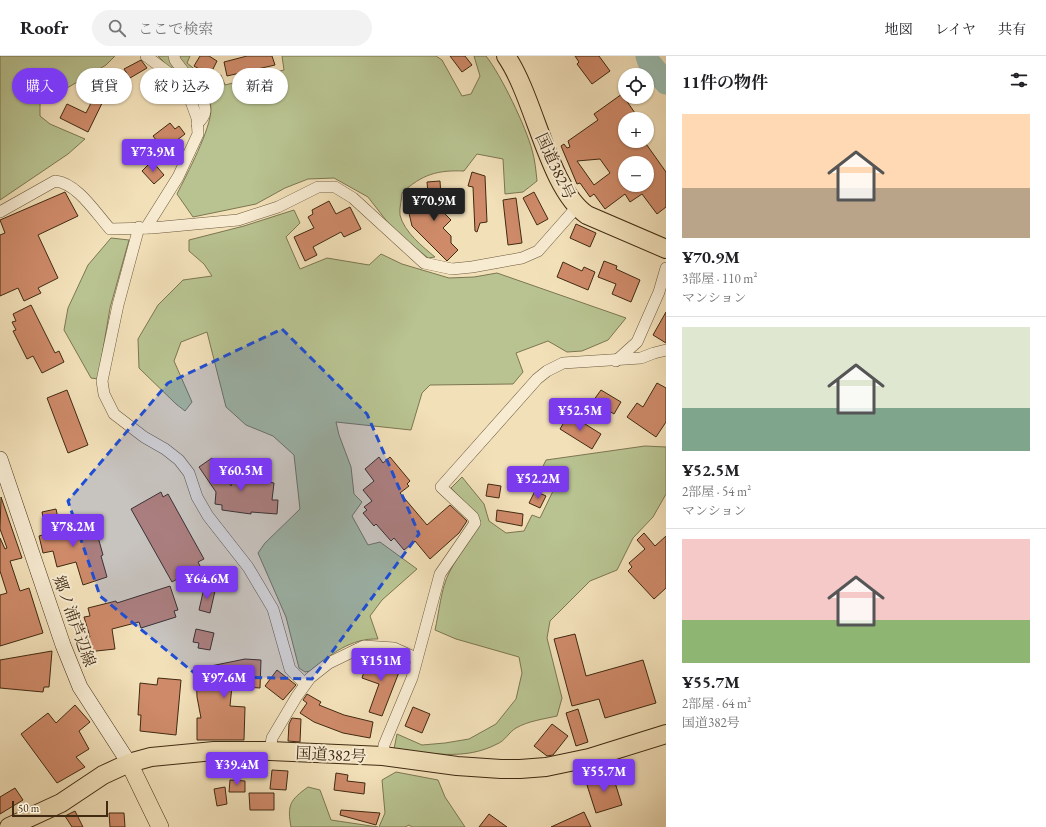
<!DOCTYPE html>
<html lang="ja">
<head>
<meta charset="utf-8">
<style>
	body { margin:0; font-family:"EB Garamond","Noto Serif JP",serif; background:#f2f2f2; color:#202124; height:100vh; display:flex; flex-direction:column; font-size:15px; white-space:nowrap }
	* { box-sizing:border-box; margin:0 }
	p { font-size:13px; color:#757577 }
	.icon { flex:none; width:22px; height:22px; fill:none; stroke:currentColor; stroke-width:2; stroke-linecap:round; stroke-linejoin:round }
	.map { position:relative; flex:1; overflow:hidden }
	.details { display:flex; flex-direction:column; background:#fff; width:380px }
	.details>* { flex:none }
	.top-card { position:absolute; left:12px; top:12px; width:380px; height:36px; display:flex; gap:8px }
	.tools { position:absolute; left:618px; top:12px; display:grid; gap:8px }
	.tools a { display:grid; place-items:center; width:36px; height:36px; border-radius:50%; background:#fff; box-shadow:0 1px 3px #0004; font-size:20px }
	.scale { position:absolute; left:12px; bottom:10px; width:96px; box-sizing:border-box; padding-left:4px; border:2px solid #402a11; border-top:0; font-size:11px; line-height:14px; white-space:nowrap; color:#402a11; -webkit-text-stroke:3px #f7ebd2; paint-order:stroke }
	.price { position:absolute; translate:-50% -34px; padding:0 9px; border-radius:4px; background:#7c3aed; color:#fff; font-size:13px; line-height:26px; filter:drop-shadow(0 1px 2px #0008) }
	.price::after { content:''; position:absolute; left:50%; top:24px; width:12px; height:9px; margin-left:-6px; background:inherit; clip-path:polygon(0 0,100% 0,50% 100%) }
	.price.selected { background:#222; color:#fff }
	ul { padding:0; list-style:none }
	li { display:grid; align-content:center; gap:8px; height:212px; padding:0 16px }
	li+li { border-top:1px solid #e0e0e0 }
	li span { display:grid; place-items:center; height:124px; border-radius:0px; color:#555 }
	li>.icon { margin-inline-start:auto }
	span .icon { width:72px; height:72px; fill:#fffc; stroke-width:1 }
	li b { font-size:17px }
	h2 { display:flex; justify-content:space-between; align-items:center; height:48px; padding:0 16px; font-size:17px }
	.pill { padding:0 14px; border-radius:18px; background:#fff; box-shadow:0 1px 3px #0004; font-size:14px; line-height:36px }
	.pill.selected { background:#7c3aed; color:#fff }
	header { display:flex; align-items:center; gap:24px; box-sizing:border-box; height:56px; padding:0 20px; background:#fff; border-bottom:1px solid #e0e0e0 }
	header strong { font-size:19px }
	nav { display:flex; gap:22px; margin-inline-start:auto; font-size:14px }
	.search { width:280px; height:36px; background:#f2f2f2; display:flex; align-items:center; gap:10px; box-sizing:border-box; padding:0 14px; border-radius:22px; color:#757577; font-size:15px }
	main { display:flex; flex:1; min-height:0 }
	.map>svg:first-child { display:block }
</style>
</head>
<body>
<header>
<strong>Roofr</strong>
<div class="search"><svg class="icon" aria-label="search" viewBox="0 0 24 24"><circle cx="10" cy="10" r="6"/><path d="M15 15l6 6"/></svg>ここで検索</div>
<nav><a>地図</a><a>レイヤ</a><a>共有</a></nav>
</header>
<main>
<div class="map">
<svg width="666" height="771" viewBox="0 0 666 771">
	<rect width="100%" height="100%" fill="#f2e0b9"/>
	<filter id="stains"><feTurbulence type="fractalNoise" baseFrequency=".005" numOctaves="4"/><feColorMatrix values="0 0 0 0 .2 0 0 0 0 .09 0 0 0 0 .02 0 0 0 .5 -.17"/></filter>
	<radialGradient id="worn" r=".72"><stop offset=".6" stop-color="#630" stop-opacity="0"/><stop offset="1" stop-color="#630" stop-opacity=".3"/></radialGradient>
	<g fill="#b8c391" stroke="#7c7651">
		<path d="M0,0H115L106,9L40,48V60L50,68L85,83L68,98L0,144Z"/>
		<path d="M158,0H190L187,7L208,24L221,19L225,29L284,14L282,0H436L442,4L462,40L471,38L480,20L474,0H486C501,19 526,71 532,94C535,104 536,115 537,125L523,136L505,138L503,103L477,98L464,115C438,114 422,118 402,137C402,143 399,152 400,159C404,176 423,191 435,201L428,202L392,172L368,141L334,122L308,123L285,132L256,148L193,161L177,138C187,118 211,73 211,53C211,42 201,31 195,23L184,27Z"/>
		<path d="M294,154L300,167L286,181L300,213L327,202L369,209L381,198L402,208L449,222L474,221L497,217L626,262L608,284L582,295L567,296L548,285L516,297L523,316L513,328L430,329L422,337L411,374L336,366L339,379L351,411L354,438L362,446L352,460L368,489L380,486L417,513L382,544L370,560L378,583C351,582 331,598 310,615L305,616L299,612L286,561L258,497L265,487L300,453L294,399L273,380L246,369L226,351L207,276L181,286L174,305L192,346L185,355L176,348L139,312L138,283L158,249L183,224L212,220L204,208L189,195V184L244,170Z"/>
		<path d="M111,182L129,184L110,252L98,323L91,322L64,274L68,252L88,209Z"/>
		<path d="M645,390L666,391V438L653,461L633,482L617,514L590,525L550,565L547,582L562,642L557,660C544,663 528,665 516,672C509,676 505,685 497,688C465,705 429,697 394,693L397,678L422,689L445,687L469,683L496,668L516,643L522,617L519,601L456,583L435,574C439,557 441,532 449,517C458,498 473,483 480,464L451,432L462,421L484,448L489,465L506,477L524,475L532,459L540,462L554,433L536,425L546,404Z"/>
		<path d="M396,716L438,724L445,741L465,771H412L409,769L405,771H379L385,757L382,724Z"/>
		<path d="M308,731L320,734L331,764L378,771H291C287,749 290,744 308,731Z"/>
	</g>
	<g fill="none" stroke-linecap="round" stroke-linejoin="round">
		<path stroke="#9bbdb1" stroke-width="23" d="M647,0L649,6L666,27"/>
	</g>
	<g fill="#ce8a69" stroke="#402a11" fill-rule="evenodd">
		<path d="M200,0H209L217,5L210,19L194,10Z"/>
		<path d="M247,0H272L275,9L227,20L224,6Z"/>
		<path d="M450,0H465L472,9L462,16Z"/>
		<path d="M575,0H599L610,15L592,28L577,8L579,6Z"/>
		<path d="M141,4L147,12L130,22L124,13Z"/>
		<path d="M99,31L107,37L88,76L60,62L67,48L86,57Z"/>
		<path d="M622,38L639,63H625V85H644L666,116V151L657,158L642,138L630,146L625,138L605,153L594,138L590,141L580,127L577,128L561,90L564,88L567,92L570,91L568,85L598,64L594,58ZM600,103L610,117L594,129L577,105ZM625,107H647V129H625Z"/>
		<path d="M170,67L175,73L179,70L185,78L164,94L153,80Z"/>
		<path d="M152,105L164,119L154,128L142,115Z"/>
		<path d="M472,116L485,120L487,166L480,167L477,176L475,175L473,131L468,130Z"/>
		<path d="M440,125L442,155L451,164L443,172L451,180V187L458,194L447,205L412,170L408,153L429,148L427,126Z"/>
		<path d="M65,136L78,160L38,179L58,222L38,232L41,237L24,245L18,232L0,240V179L5,177L0,164Z"/>
		<path d="M534,136L548,163L537,169L523,142Z"/>
		<path d="M516,142L522,187L508,189L503,144Z"/>
		<path d="M329,145L336,158L350,151L361,173L344,181L341,176L313,191L317,199L305,205L294,181L314,172L308,161L313,158L312,154Z"/>
		<path d="M576,168L596,177L590,191L570,182Z"/>
		<path d="M604,205L617,210L616,213L640,224L631,246L612,238L616,228L598,221Z"/>
		<path d="M563,206L582,215L584,211L595,216L588,234L557,221Z"/>
		<path d="M31,249L55,297L59,295L64,306L42,317L33,300L27,303L13,275L16,274L12,266L16,265L13,258Z"/>
		<path d="M666,256V287L653,279Z"/>
		<path d="M657,327L666,332V366L656,381L627,361L637,347L643,351Z"/>
		<path d="M67,334L88,389L68,397L47,342Z"/>
		<path d="M601,334L621,346L614,358L593,345Z"/>
		<path d="M569,358L601,378L592,393L560,373Z"/>
		<path d="M379,401L383,407L390,401L410,425L407,428L409,430L400,437L427,469L450,449L467,465L459,477L430,503L415,485L404,494L394,482L391,485L376,468L374,470L363,457L367,454L364,451L372,445L363,434L374,425L365,413Z"/>
		<path d="M212,402L231,430L238,414L254,420L253,423L274,427L272,444H278L277,458L251,456V458L222,454V449L215,448L216,436L199,411Z"/>
		<path d="M488,428L501,430L499,442L486,440Z"/>
		<path d="M535,435L546,440L540,452L529,447Z"/>
		<path d="M161,436L163,441L168,438L204,503L198,506L200,510L172,526L131,453Z"/>
		<path d="M1,441L22,502L10,505L20,535L29,532L43,577L0,590V539L7,537L0,515V482L5,493L7,492L0,473Z"/>
		<path d="M56,453L61,475L89,468L92,483L98,481L103,499L101,500L107,521L83,529L76,506L57,511L53,495L43,497L39,480L46,478L42,456Z"/>
		<path d="M497,454L523,458L522,470L496,465Z"/>
		<path d="M644,477L655,490L666,480V532L654,543L628,515L632,511L629,507L645,493L637,484Z"/>
		<path d="M170,530L178,554L174,555L176,561L141,572L139,566L112,573L115,593L87,596L85,581H90L84,561L90,560L88,552L116,545L117,547Z"/>
		<path d="M204,532L215,535L210,557L199,554Z"/>
		<path d="M196,573L214,577L210,594L198,592L199,587L193,586Z"/>
		<path d="M575,578L586,620L643,604L656,647L605,662L599,643L572,650L554,583Z"/>
		<path d="M52,595L49,631H44L43,636L0,632V604Z"/>
		<path d="M369,601L401,611L382,660L369,656L379,628L362,622Z"/>
		<path d="M245,603L261,604L260,632L232,630L230,650L245,651L244,684H197V662H201L197,641L196,613Z"/>
		<path d="M277,614L296,629L283,644L265,630Z"/>
		<path d="M158,622L181,624L176,679L140,675L141,659H138L140,627L157,629Z"/>
		<path d="M307,638L321,646L319,649L344,659L373,666L370,682L343,677L314,666L300,657L307,647L303,644Z"/>
		<path d="M75,649L90,666L79,675L89,693L76,701L85,711L57,727L21,678L48,657L56,667Z"/>
		<path d="M413,651L430,658L422,677L405,670Z"/>
		<path d="M578,653L588,686L576,690L566,657Z"/>
		<path d="M292,662L301,663L300,686L288,685L289,668Z"/>
		<path d="M552,668L568,680L553,699L547,700L534,690Z"/>
		<path d="M272,714L288,715L286,734L270,733Z"/>
		<path d="M336,717L348,719L347,725L365,727L364,738L334,734Z"/>
		<path d="M612,717L622,749L596,757L586,726Z"/>
		<path d="M230,724L245,725V736H229Z"/>
		<path d="M225,731L227,748L217,750L214,733Z"/>
		<path d="M15,732L23,744L0,758V741Z"/>
		<path d="M249,737H274V754H250Z"/>
		<path d="M341,754L380,757L376,769L340,759Z"/>
		<path d="M75,755L83,771H72L65,760Z"/>
		<path d="M584,756L591,771H551Z"/>
		<path d="M109,757H124L125,771H110Z"/>
		<path d="M489,758L507,771H479Z"/>
	</g>
	<g fill="none" stroke-linecap="round" stroke-linejoin="round">
		<defs>
			<g id="minor">
				<path d="M174,0L175,4C183,16 206,40 205,55C205,60 201,64 197,68"/>
				<path d="M0,156L55,125C77,127 95,156 110,173L152,172L238,164L278,151L318,131H335L353,142L424,207L452,213L472,211L522,202L538,195L576,152"/>
				<path d="M139,171L118,249L102,325L104,338L114,358L144,381L165,393L179,404L189,417L197,441L208,460L248,511L273,553L290,613L305,628"/>
				<path d="M146,172L178,121L198,78L197,62L189,40L169,17L146,0"/>
				<path d="M616,305L637,286L659,236L666,212"/>
				<path d="M270,695L272,682L297,640L310,622L329,607L364,590L394,592L416,602"/>
				<path d="M383,700L384,689L412,622L440,518L475,467L473,461L441,431L537,323L547,315L563,307L641,302L654,297L666,294"/>
			</g>
			<path id="secondary" d="M0,403L63,589L80,631L129,707"/>
			<path id="primary" d="M129,707L160,771"/>
			<g id="trunk">
				<path d="M506,0C535,42 548,132 587,159L666,193"/>
				<path d="M9,771L61,747L103,719L129,707L151,701L214,695H270L383,700L457,710L501,713H520L546,711L589,702L666,678"/>
			</g>
		</defs>
		<use href="#minor" stroke="#6c583b" stroke-width="12"/>
		<use href="#secondary" stroke="#402a11" stroke-width="16"/>
		<use href="#primary" stroke="#402a11" stroke-width="18"/>
		<use href="#trunk" stroke="#402a11" stroke-width="20"/>
		<use href="#minor" stroke="#f7ebd2" stroke-width="11"/>
		<use href="#secondary" stroke="#f7ebd2" stroke-width="15"/>
		<use href="#primary" stroke="#f2e0b9" stroke-width="17"/>
		<use href="#trunk" stroke="#f2e0b9" stroke-width="18"/>
	</g>
	<path fill="#1d4ed8" fill-opacity="0.2" stroke="#1d4ed8" stroke-width="3" stroke-dasharray="8 5" stroke-linejoin="round" d="M282,273L367,358L419,478L312,623L198,620L100,540L68,445L168,327Z"/>
	<g text-anchor="middle" stroke-width="4" stroke-linejoin="round" paint-order="stroke">
		<g font-size="16" fill="#402a11" stroke="#f7ebd2">
			<text transform="translate(556 110) rotate(65)" y="6">国道382号</text>
			<text transform="translate(75 565) rotate(70)" y="6">郷ノ浦芦辺線</text>
			<text transform="translate(331 698) rotate(3)" y="6">国道382号</text>
		</g>
	</g>
	<rect width="100%" height="100%" filter="url(#stains)"/>
	<rect width="100%" height="100%" fill="url(#worn)"/>
</svg>
<div class="tools">
<a><svg class="icon" aria-label="locate" viewBox="0 0 24 24"><circle cx="12" cy="12" r="6"/><path d="M12 2v4M12 18v4M2 12h4M18 12h4"/></svg></a>
<a>+</a>
<a>−</a>
</div>
<div class="scale">50 m</div>
<b class="price" style="left:153px;top:117px">¥73.9M</b>
<b class="price selected" style="left:434px;top:166px">¥70.9M</b>
<b class="price" style="left:580px;top:376px">¥52.5M</b>
<b class="price" style="left:241px;top:436px">¥60.5M</b>
<b class="price" style="left:538px;top:444px">¥52.2M</b>
<b class="price" style="left:73px;top:492px">¥78.2M</b>
<b class="price" style="left:207px;top:544px">¥64.6M</b>
<b class="price" style="left:381px;top:626px">¥151M</b>
<b class="price" style="left:224px;top:643px">¥97.6M</b>
<b class="price" style="left:237px;top:730px">¥39.4M</b>
<b class="price" style="left:604px;top:737px">¥55.7M</b>
<div class="top-card">
<a class="pill selected">購入</a>
<a class="pill">賃貸</a>
<a class="pill">絞り込み</a>
<a class="pill">新着</a>
</div>
</div>
<section class="details">
<h2>11件の物件<svg class="icon" aria-label="filters" viewBox="0 0 24 24"><path d="M4 7h16M4 17h16"/><circle cx="9" cy="7" r="2"/><circle cx="15" cy="17" r="2"/></svg></h2>
<ul>
<li><span style="background:linear-gradient(#ffd9b3 60%,#b9a48a 0)"><svg class="icon" aria-label="home" viewBox="0 0 24 24"><path d="M3 11l9-7 9 7M6 9v11h12V9"/></svg></span><div><b>¥70.9M</b><p>3部屋 · 110 m²</p><p>マンション</p></div></li>
<li><span style="background:linear-gradient(#dfe7d0 65%,#7fa58c 0)"><svg class="icon" aria-label="home" viewBox="0 0 24 24"><path d="M3 11l9-7 9 7M6 9v11h12V9"/></svg></span><div><b>¥52.5M</b><p>2部屋 · 54 m²</p><p>マンション</p></div></li>
<li><span style="background:linear-gradient(#f6c9c9 65%,#8fb573 0)"><svg class="icon" aria-label="home" viewBox="0 0 24 24"><path d="M3 11l9-7 9 7M6 9v11h12V9"/></svg></span><div><b>¥55.7M</b><p>2部屋 · 64 m²</p><p>国道382号</p></div></li>
</ul>
</section>
</main>
</body>
</html>
